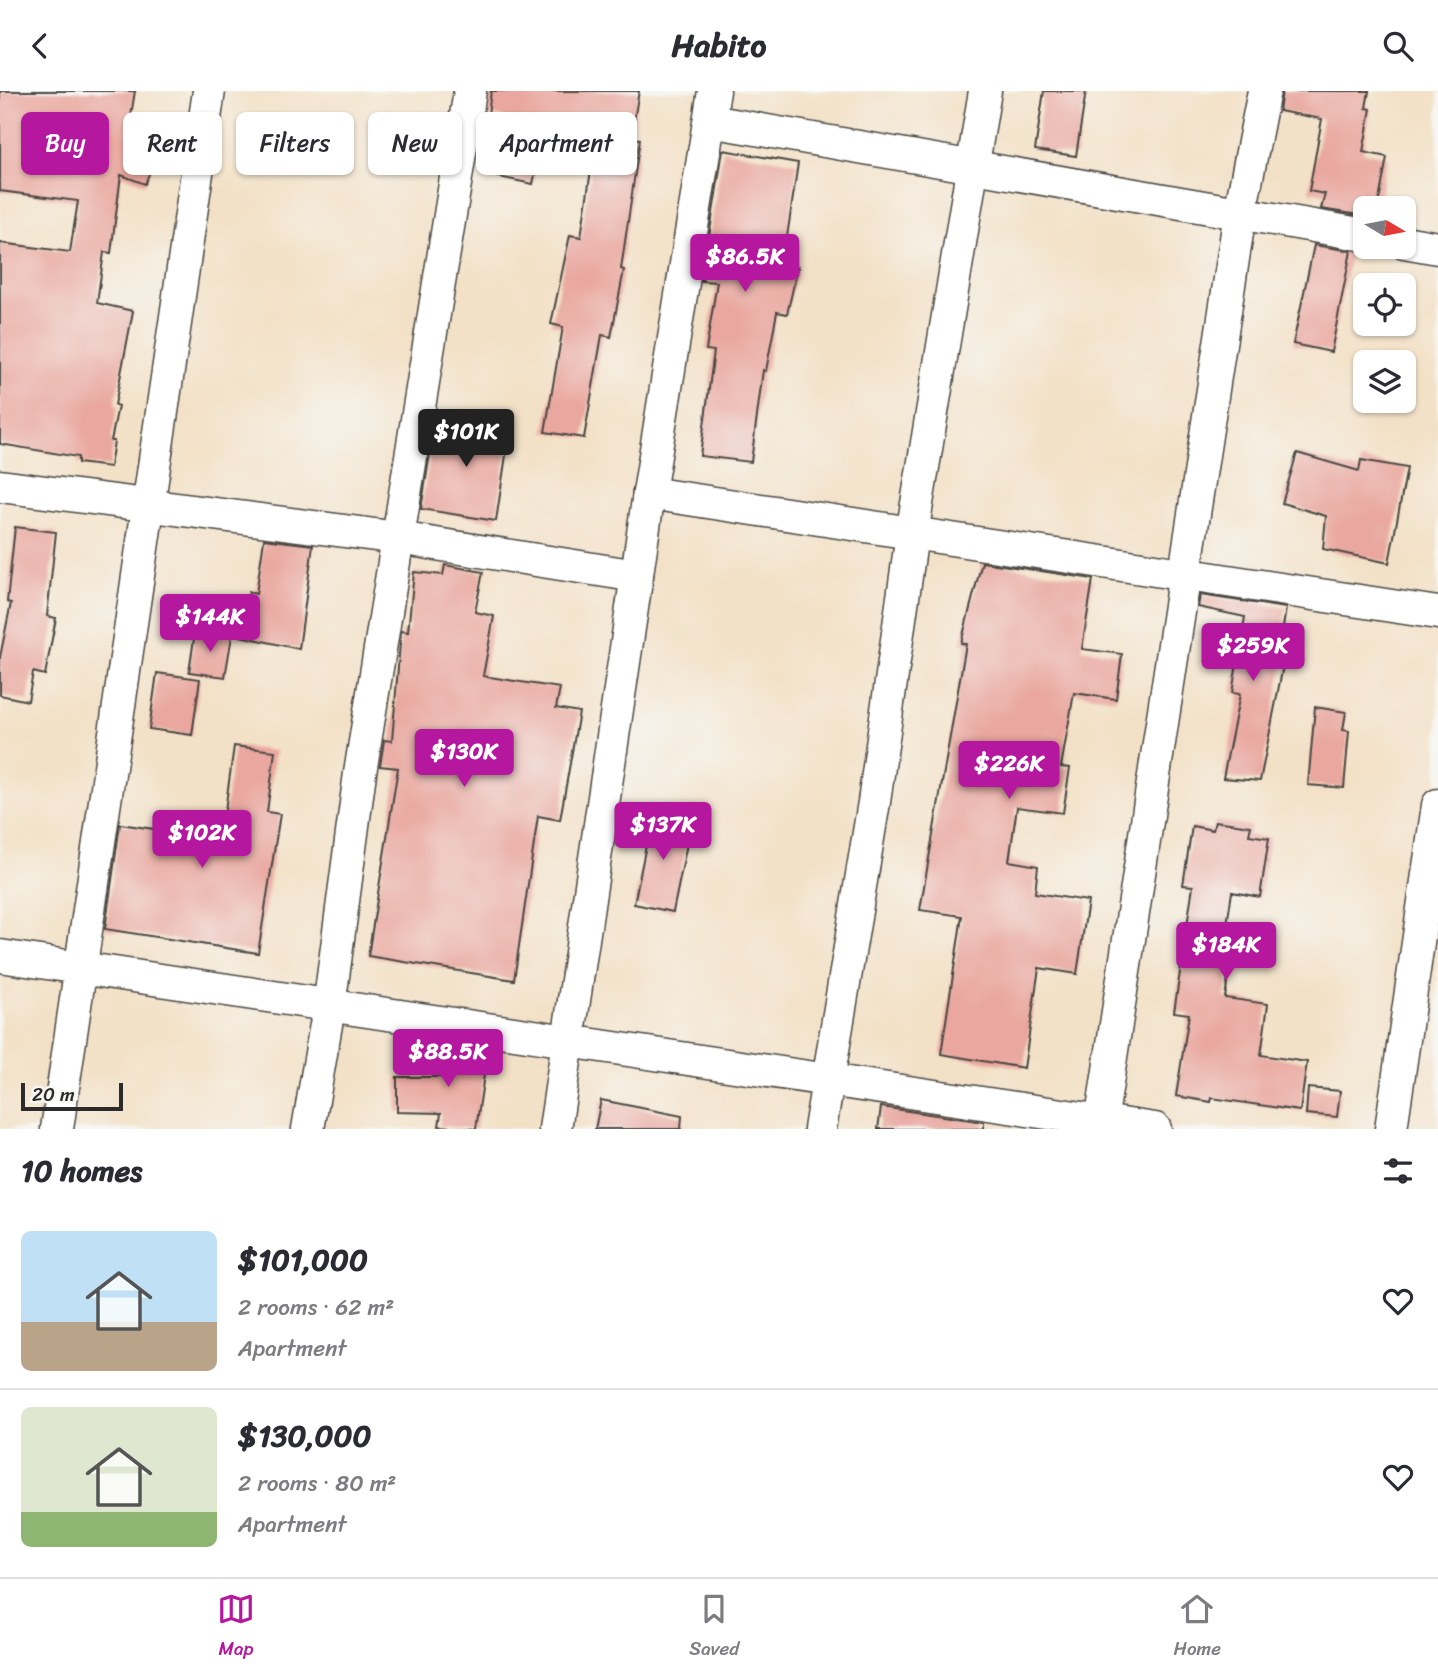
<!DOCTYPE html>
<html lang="en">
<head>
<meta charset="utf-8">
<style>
	body { margin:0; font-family:Sriracha,sans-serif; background:#f2f2f3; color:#2b2b33; height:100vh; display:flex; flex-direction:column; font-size:26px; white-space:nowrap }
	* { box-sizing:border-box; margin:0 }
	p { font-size:23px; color:#7c7c81 }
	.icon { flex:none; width:38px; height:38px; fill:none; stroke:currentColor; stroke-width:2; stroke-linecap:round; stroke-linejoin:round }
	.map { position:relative; height:1038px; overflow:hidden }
	.panel { display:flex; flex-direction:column; background:#fff; flex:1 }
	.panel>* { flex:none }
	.hud { position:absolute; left:21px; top:21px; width:700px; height:63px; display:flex; gap:14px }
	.needle { width:46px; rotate:100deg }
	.buttons { position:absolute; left:1353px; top:105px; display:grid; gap:14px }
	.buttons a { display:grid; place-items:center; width:63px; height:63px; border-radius:10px; background:#fff; box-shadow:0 2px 5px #0004; font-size:35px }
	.scale { position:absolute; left:21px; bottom:18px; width:102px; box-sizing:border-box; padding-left:7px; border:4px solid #2b2b2b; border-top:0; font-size:19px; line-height:24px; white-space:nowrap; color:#2b2b2b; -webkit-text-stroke:5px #f6f6f2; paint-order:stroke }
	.price { position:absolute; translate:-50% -60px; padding:0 16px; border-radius:7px; background:#b5179e; color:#fff; font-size:23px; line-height:46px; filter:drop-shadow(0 2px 4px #0008) }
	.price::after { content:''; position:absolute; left:50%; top:42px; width:21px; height:16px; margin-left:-10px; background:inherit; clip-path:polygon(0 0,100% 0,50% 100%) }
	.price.current { background:#222; color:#fff }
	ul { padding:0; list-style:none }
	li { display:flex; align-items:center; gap:21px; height:175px; padding:0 21px }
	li+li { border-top:2px solid #e1e1e2 }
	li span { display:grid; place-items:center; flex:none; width:196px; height:140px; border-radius:10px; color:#555 }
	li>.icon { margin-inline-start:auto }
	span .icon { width:84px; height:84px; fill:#fffc; stroke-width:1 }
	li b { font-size:30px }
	h2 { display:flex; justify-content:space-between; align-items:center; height:84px; padding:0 21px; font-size:30px }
	.pill { padding:0 24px; border-radius:10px; background:#fff; box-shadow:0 2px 5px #0004; font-size:24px; line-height:63px }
	.pill.current { background:#b5179e; color:#fff }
	header { display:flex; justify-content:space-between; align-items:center; height:91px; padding:0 21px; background:#fff; font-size:32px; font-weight:700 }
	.dock { display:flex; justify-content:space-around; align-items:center; height:98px; border-top:2px solid #e1e1e2; background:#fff; font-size:19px; color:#7c7c81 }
	.dock a { display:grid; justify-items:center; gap:4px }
	.dock .current { color:#b5179e }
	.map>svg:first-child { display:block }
</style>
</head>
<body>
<header><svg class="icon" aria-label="back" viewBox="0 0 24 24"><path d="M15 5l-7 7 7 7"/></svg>Habito<svg class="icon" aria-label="search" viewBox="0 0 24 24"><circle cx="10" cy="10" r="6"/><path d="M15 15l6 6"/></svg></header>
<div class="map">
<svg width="1438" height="1038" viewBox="0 0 1438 1038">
	<rect width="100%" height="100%" fill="#f6f6f2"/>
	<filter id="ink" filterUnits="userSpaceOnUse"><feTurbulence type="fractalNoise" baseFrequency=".0143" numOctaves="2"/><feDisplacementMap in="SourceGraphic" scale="14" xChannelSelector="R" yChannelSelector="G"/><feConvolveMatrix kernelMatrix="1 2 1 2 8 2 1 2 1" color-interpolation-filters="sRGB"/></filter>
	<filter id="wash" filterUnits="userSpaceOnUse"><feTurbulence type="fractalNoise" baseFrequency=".00686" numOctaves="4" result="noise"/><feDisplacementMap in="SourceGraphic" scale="28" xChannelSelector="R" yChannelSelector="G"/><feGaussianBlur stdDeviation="1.57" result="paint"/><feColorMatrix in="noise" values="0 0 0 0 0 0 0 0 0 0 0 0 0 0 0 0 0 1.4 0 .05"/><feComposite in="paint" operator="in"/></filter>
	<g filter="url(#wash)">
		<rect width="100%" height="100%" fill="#f3e1c7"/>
		<g id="blocks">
			<g fill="#e9a79f">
				<path d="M0,0H135L128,43L160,55L145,93L121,84L111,162L104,161L97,212L133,220L115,314L118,315L111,350H114L110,376L78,372V366L0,353V152L70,161L78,110L0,100Z"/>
				<path d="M491,0H639L631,47L640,48L621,178L624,179L611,246L602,244L584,347L545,341L563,236L551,233L570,144L581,146L597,39L546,29L533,93L494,85L505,26L488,24Z"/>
				<path d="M1044,0H1086L1076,65L1035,59Z"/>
				<path d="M1282,0H1369L1366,17L1371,18L1363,61L1387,66L1378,115L1361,112L1359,124L1321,118L1325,103L1309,100L1322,28L1279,20Z"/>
				<path d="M723,59L798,72L783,173L798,176L787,223L777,221L766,280L763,279L751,371L700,365L714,260L706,259L717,191L702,190Z"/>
				<path d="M1314,154L1351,160L1331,261L1293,253Z"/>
				<path d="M436,326L510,338L496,430L421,418Z"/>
				<path d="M1297,362L1359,380L1361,369L1407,377L1389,472L1323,458L1326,425L1282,412Z"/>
				<path d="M15,436L56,441L47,525L56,527L45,584L33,581L28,610L0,604V566L11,512L7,511Z"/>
				<path d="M264,448L313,454L299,558L240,545L249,501L256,503Z"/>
				<path d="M982,471L1093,488L1082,558L1122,563L1116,608L1074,602L1061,676L1070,677L1063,722L1017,716L1009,770L1038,775L1035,802L1088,810L1077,883L1039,877L1024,977L941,963L962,825L920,819L966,553L961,552Z"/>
				<path d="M445,474L483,481L475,521L494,525L483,585L560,597L556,617L579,621L560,729L538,725L514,889L368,865L398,677L380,675L384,649L392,650L401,540L408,541L414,481L443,484Z"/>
				<path d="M1200,504L1286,517L1278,569L1284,570L1260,690L1223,687L1240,603L1232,602L1245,526L1198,516Z"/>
				<path d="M195,541L232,545L225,586L189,581Z"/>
				<path d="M157,582L200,588L192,644L149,638Z"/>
				<path d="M1315,616L1346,621L1343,639L1349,640L1344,697L1308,694Z"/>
				<path d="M234,655L275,660L267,721L280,723L258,862L105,838L120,733L221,748Z"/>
				<path d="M653,720L692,728L673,821L634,813Z"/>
				<path d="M1215,730L1251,735L1249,744L1269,747L1260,806L1232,801L1223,859L1232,860L1225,907L1268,913L1261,964L1307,971L1300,1020L1212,1007L1211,1011L1176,1005L1189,923L1174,921L1193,795L1183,794L1192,735L1213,739Z"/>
				<path d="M452,951L488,957L476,1038L439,1035L441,1022L397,1021V986H447Z"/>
				<path d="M1308,997L1340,1000L1337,1026L1306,1023Z"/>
				<path d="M601,1009L682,1025L681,1038H595Z"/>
				<path d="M881,1016L984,1031V1038H878Z"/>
			</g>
		</g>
	</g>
	<g filter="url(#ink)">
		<use href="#blocks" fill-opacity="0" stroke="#494642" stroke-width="2"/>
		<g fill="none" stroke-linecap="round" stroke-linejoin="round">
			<defs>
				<g id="street">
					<path d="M710,30L1365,144"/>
					<path d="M1404,151L1438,157"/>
					<path d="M0,395L398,447L637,485"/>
					<path d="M649,402L1438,522"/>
					<path d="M0,865L1155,1038"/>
					<path d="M57,1038L209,0"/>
					<path d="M308,1038L329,916L360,682L470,0"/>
					<path d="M555,1038L649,402L714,0"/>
					<path d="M820,1038L874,711L912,443L985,0"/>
					<path d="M1100,1038L1240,122L1264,0"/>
					<path d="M1391,1038L1438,714"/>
				</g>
			</defs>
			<use href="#street" stroke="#494642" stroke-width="35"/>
			<use href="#street" stroke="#fff" stroke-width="32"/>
		</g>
	</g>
</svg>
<div class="buttons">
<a><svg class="needle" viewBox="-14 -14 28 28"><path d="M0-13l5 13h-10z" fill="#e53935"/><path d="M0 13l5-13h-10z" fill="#7c7c81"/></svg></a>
<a><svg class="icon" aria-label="locate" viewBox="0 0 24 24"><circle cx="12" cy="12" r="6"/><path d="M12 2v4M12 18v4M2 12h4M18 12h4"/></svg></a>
<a><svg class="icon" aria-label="layers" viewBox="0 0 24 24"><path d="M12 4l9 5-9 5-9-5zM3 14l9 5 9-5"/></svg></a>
</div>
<div class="scale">20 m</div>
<b class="price" style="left:745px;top:203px">$86.5K</b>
<b class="price current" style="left:466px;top:378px">$101K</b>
<b class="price" style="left:210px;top:563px">$144K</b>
<b class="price" style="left:1253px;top:592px">$259K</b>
<b class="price" style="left:464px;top:698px">$130K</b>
<b class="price" style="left:1009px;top:710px">$226K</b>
<b class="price" style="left:663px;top:771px">$137K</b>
<b class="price" style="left:202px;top:779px">$102K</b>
<b class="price" style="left:1226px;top:891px">$184K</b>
<b class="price" style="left:448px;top:998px">$88.5K</b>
<div class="hud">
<a class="pill current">Buy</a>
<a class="pill">Rent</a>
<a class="pill">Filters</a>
<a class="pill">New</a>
<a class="pill">Apartment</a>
</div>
</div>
<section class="panel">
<h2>10 homes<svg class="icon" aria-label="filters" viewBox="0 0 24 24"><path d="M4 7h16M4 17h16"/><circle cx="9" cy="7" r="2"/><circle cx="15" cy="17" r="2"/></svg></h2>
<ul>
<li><span style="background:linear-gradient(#bfe0f5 65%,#b9a48a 0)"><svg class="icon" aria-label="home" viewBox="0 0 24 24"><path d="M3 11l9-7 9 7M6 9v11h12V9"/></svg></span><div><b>$101,000</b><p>2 rooms · 62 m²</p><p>Apartment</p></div><svg class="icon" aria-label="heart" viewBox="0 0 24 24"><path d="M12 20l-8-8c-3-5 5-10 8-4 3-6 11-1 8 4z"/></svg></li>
<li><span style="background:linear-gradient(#dfe7d0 75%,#8fb573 0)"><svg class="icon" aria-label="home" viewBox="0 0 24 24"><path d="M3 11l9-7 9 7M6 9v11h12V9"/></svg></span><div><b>$130,000</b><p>2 rooms · 80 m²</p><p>Apartment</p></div><svg class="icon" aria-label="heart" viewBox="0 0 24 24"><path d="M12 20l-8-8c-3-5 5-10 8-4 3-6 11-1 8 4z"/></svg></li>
</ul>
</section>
<nav class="dock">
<a class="current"><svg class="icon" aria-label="map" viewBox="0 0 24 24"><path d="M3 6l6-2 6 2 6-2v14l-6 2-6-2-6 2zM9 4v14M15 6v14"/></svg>Map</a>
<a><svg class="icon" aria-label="saved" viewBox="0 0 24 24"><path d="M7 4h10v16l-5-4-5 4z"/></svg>Saved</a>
<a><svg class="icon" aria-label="home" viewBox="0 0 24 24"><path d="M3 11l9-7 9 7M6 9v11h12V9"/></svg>Home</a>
</nav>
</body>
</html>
